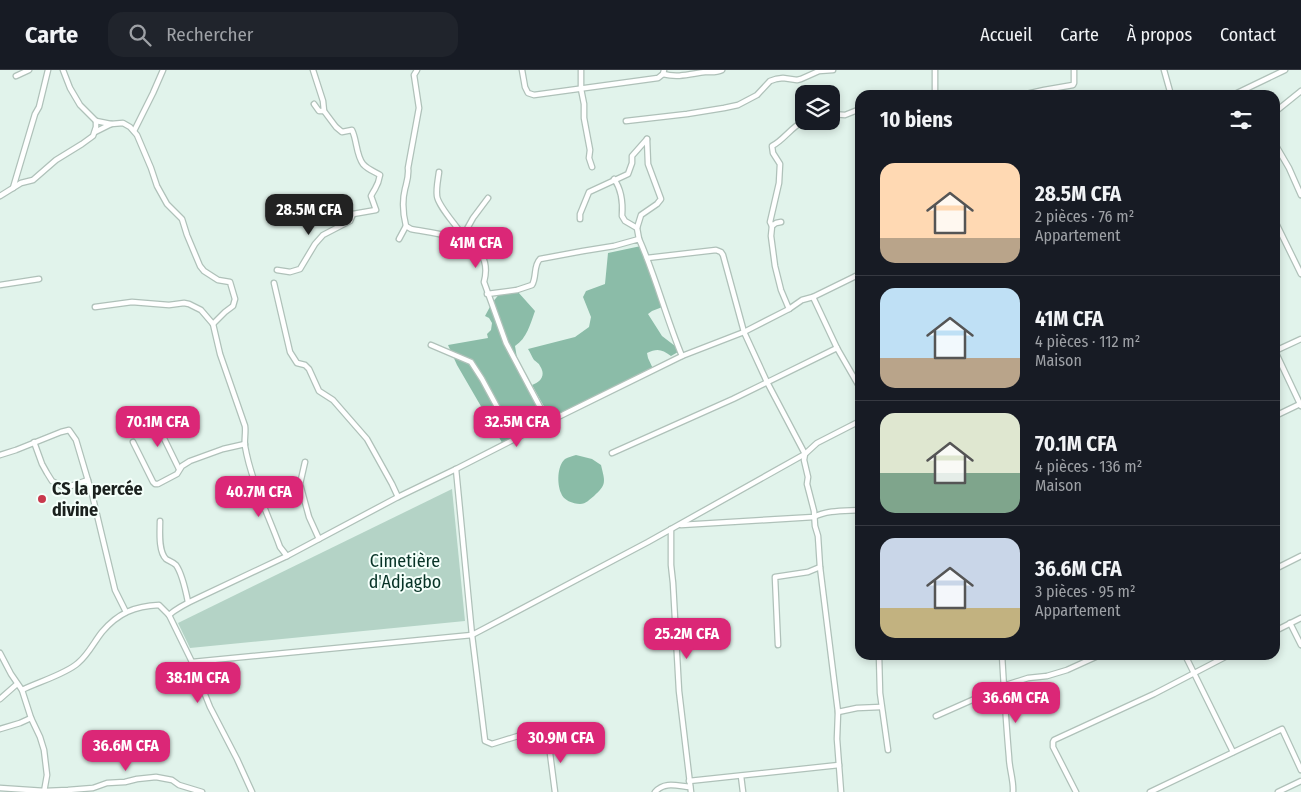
<!DOCTYPE html>
<html lang="fr">
<head>
<meta charset="utf-8">
<style>
	body { margin:0; font-family:"Fira Sans Condensed",sans-serif; background:#20242c; color:#f1f3f6; height:100vh; display:flex; flex-direction:column; font-size:19px; white-space:nowrap }
	* { box-sizing:border-box; margin:0 }
	p { font-size:16px; color:#9ea1a6 }
	.icon { flex:none; width:28px; height:28px; fill:none; stroke:currentColor; stroke-width:2; stroke-linecap:round; stroke-linejoin:round }
	.map { position:relative; flex:1; overflow:hidden }
	.sheet { position:absolute; left:855px; top:20px; width:425px; height:570px; display:flex; flex-direction:column; background:#171b24; border-radius:15px; box-shadow:0 2px 8px #0003 }
	.sheet>* { flex:none }
	.buttons { position:absolute; left:795px; top:15px; display:grid; gap:10px }
	.buttons a { display:grid; place-items:center; width:45px; height:45px; border-radius:10px; background:#171b24; box-shadow:0 2px 8px #0003; font-size:25px }
	.price { position:absolute; translate:-50% -42px; padding:0 11px; border-radius:10px; background:#db2777; color:#fff; font-size:16px; line-height:32px; filter:drop-shadow(0 1px 2px #0008) }
	.price::after { content:''; position:absolute; left:50%; top:30px; width:15px; height:11px; margin-left:-8px; background:inherit; clip-path:polygon(0 0,100% 0,50% 100%) }
	.price.selected { background:#222; color:#fff }
	ul { padding:0; list-style:none }
	li { display:flex; align-items:center; gap:15px; height:125px; padding:0 25px }
	li+li { border-top:1px solid #363941 }
	li span { display:grid; place-items:center; flex:none; width:140px; height:100px; border-radius:15px; color:#555 }
	li>.icon { margin-inline-start:auto }
	span .icon { width:60px; height:60px; fill:#fffc; stroke-width:1 }
	li b { font-size:21px }
	h2 { display:flex; justify-content:space-between; align-items:center; height:60px; padding:0 25px; font-size:21px }
	header { display:flex; align-items:center; gap:30px; box-sizing:border-box; height:70px; padding:0 25px; background:#171b24; border-bottom:1px solid #363941 }
	header strong { font-size:24px }
	nav { display:flex; gap:28px; margin-inline-start:auto; font-size:18px }
	.search { width:350px; height:45px; background:#20242c; display:flex; align-items:center; gap:12px; box-sizing:border-box; padding:0 18px; border-radius:15px; color:#9ea1a6; font-size:19px }
	.map>svg:first-child { display:block }
</style>
</head>
<body>
<header>
<strong>Carte</strong>
<div class="search"><svg class="icon" aria-label="search" viewBox="0 0 24 24"><circle cx="10" cy="10" r="6"/><path d="M15 15l6 6"/></svg>Rechercher</div>
<nav><a>Accueil</a><a>Carte</a><a>À propos</a><a>Contact</a></nav>
</header>
<div class="map">
<svg width="1301" height="722" viewBox="0 0 1301 722">
	<rect width="100%" height="100%" fill="#e1f3eb"/>
	<path fill="#b4d3c6" d="M452,419L465,551L190,578L178,553Z"/>
	<g fill="#8bbca8">
		<path d="M641,176L665,236L652,241L648,244L662,266L675,276L678,282L671,286C662,279 657,278 647,283L648,288L654,301L555,352L551,349L532,315C541,312 546,305 540,296C539,293 536,292 534,290C532,287 530,282 528,279L575,267L589,257L591,247L583,227L586,221L605,214L608,183Z"/>
		<path d="M518,222L535,241C530,255 527,268 515,276L518,294L538,335L529,338L540,360L504,376L457,295L448,275L488,268L487,264L491,260L492,253L489,248L485,246L492,233L500,223Z"/>
	</g>
	<path fill="#8abca7" d="M576,385L592,389L601,395C605,412 607,414 594,426C590,429 586,434 580,434C573,434 563,430 561,423C557,414 557,396 565,389C568,387 573,386 576,385Z"/>
	<g fill="none" stroke-linecap="round" stroke-linejoin="round">
		<defs>
			<g id="minor">
				<path d="M313,0L323,31L324,41L336,57L342,62L352,60C357,70 356,85 363,94C367,99 375,102 380,105C378,117 376,116 371,126L376,140L353,144L325,143"/>
				<path d="M417,0L414,5L419,38L408,98C409,106 407,111 405,119C402,131 403,144 406,156L411,159C441,165 496,167 484,212L506,273L548,352"/>
				<path d="M522,0L525,17L528,23L534,25L658,8L663,4L664,0"/>
				<path d="M581,0V19L584,34V48L590,80L589,88L592,97"/>
				<path d="M1164,0L1171,25"/>
				<path d="M663,4C678,8 690,4 705,2C711,2 716,3 722,0"/>
				<path d="M16,6L29,0"/>
				<path d="M916,25L935,24"/>
				<path d="M935,25V0"/>
				<path d="M1022,25L1044,20L1073,15L1074,13V0"/>
				<path d="M1233,25L1285,0"/>
				<path d="M314,34L319,41H324"/>
				<path d="M1275,42L1301,21"/>
				<path d="M831,44L845,45L860,39"/>
				<path d="M96,51L111,54L123,53L130,57L137,65L151,98L157,116L167,134L182,149L187,165L200,196L204,201L218,210L230,212L235,229L233,236L225,242L213,254"/>
				<path d="M626,51L687,44L724,38L738,35L757,25L770,11L776,9L783,8L797,10L801,9L819,1L833,0"/>
				<path d="M134,61L153,23L163,0"/>
				<path d="M95,62L111,54"/>
				<path d="M1275,74L1289,98L1301,125"/>
				<path d="M439,102C438,110 436,118 437,126C438,136 457,156 463,166V169"/>
				<path d="M614,109C622,120 623,133 622,146L625,151L637,158"/>
				<path d="M13,118L35,44L39,37L48,0"/>
				<path d="M0,126L21,113L33,110L56,90L82,74L93,66L96,57V51L80,35L70,18L63,0"/>
				<path d="M580,149V144L589,122L628,104L632,93V86L647,69"/>
				<path d="M1275,151L1301,204"/>
				<path d="M781,152L776,153L772,156L771,166L775,196L781,220L789,239"/>
				<path d="M772,156L770,152L779,113L780,94L773,83L772,76C784,70 791,57 804,51"/>
				<path d="M463,166L473,148L488,128"/>
				<path d="M399,169L406,156"/>
				<path d="M639,169L637,158L641,145L657,134L661,129L648,94L647,69"/>
				<path d="M647,188L716,180L721,182L723,185L744,262L767,312L805,384L804,390L808,407L807,414L814,441L815,456L818,466L820,497L838,642L837,669L841,722"/>
				<path d="M277,200L290,202L300,199L315,174L323,165L350,151L353,144"/>
				<path d="M274,213L290,282L297,293L305,295L309,299L319,321L333,330L367,369L392,414L398,427"/>
				<path d="M0,215L39,209"/>
				<path d="M487,224L517,220L532,215C537,207 533,196 540,189L583,181L614,176L639,169C656,207 666,248 682,286"/>
				<path d="M813,227L837,278L860,318"/>
				<path d="M95,237L132,232L169,235L184,233L189,234L201,240L213,254L220,284L245,356C246,362 244,371 245,376C251,411 268,444 280,477L287,486"/>
				<path d="M431,275L471,292L482,309L514,368"/>
				<path d="M1275,281L1301,336"/>
				<path d="M1275,281L1301,269"/>
				<path d="M1275,346L1300,334"/>
				<path d="M154,348L179,399"/>
				<path d="M34,372L42,394L47,403L52,411L65,418L88,410"/>
				<path d="M133,372L153,412L155,414H158L177,404L182,396L190,391L223,379L245,374"/>
				<path d="M612,383L733,329L837,278"/>
				<path d="M0,385L16,380L61,362L69,360L76,370L92,424L115,520L126,542"/>
				<path d="M305,392L300,414L309,447L319,469"/>
				<path d="M456,399L472,565L485,671L492,674L518,666L543,663L548,668L555,722"/>
				<path d="M160,451C160,461 158,481 166,489C169,491 173,492 176,495C181,502 186,522 188,532"/>
				<path d="M681,455L814,447C827,440 846,441 860,440"/>
				<path d="M671,459V495L673,513L679,621L691,722"/>
				<path d="M1275,499L1301,486"/>
				<path d="M169,545C178,537 189,532 200,527L287,486L398,427L456,399L548,352L682,286L744,262L789,239L802,230L813,227L860,204"/>
				<path d="M1290,553L1301,575"/>
				<path d="M1275,561L1301,548"/>
				<path d="M778,575L775,507L808,502L820,497"/>
				<path d="M0,583L11,604L22,620"/>
				<path d="M879,585L880,623L888,680"/>
				<path d="M1002,585C1004,619 1006,653 1009,687C1009,698 1014,711 1013,722"/>
				<path d="M1185,585L1233,682"/>
				<path d="M192,592L472,565L648,472L805,384L817,373L860,351"/>
				<path d="M1006,615L1013,619L1027,626L1035,640"/>
				<path d="M0,629L17,614"/>
				<path d="M838,642L857,638L881,637"/>
				<path d="M936,646L1006,615L1028,608L1047,606L1067,600L1100,585"/>
				<path d="M0,659L20,653L31,648"/>
				<path d="M741,706L743,722"/>
				<path d="M689,711L839,695"/>
				<path d="M0,718L45,721L68,720L93,718L107,713L125,712L137,709L156,707L172,710L179,715L202,722"/>
				<path d="M44,722L47,705L44,680L40,667L31,648L22,620C38,612 66,604 78,593C88,585 94,572 102,562C118,543 135,536 159,535L169,545L192,592L210,637L237,689L252,722"/>
				<path d="M655,722C665,711 677,716 690,717"/>
				<path d="M1076,722L1053,677V672L1054,670L1154,624L1229,585"/>
				<path d="M1150,722L1282,659L1301,700"/>
				<path d="M1278,722L1301,711"/>
			</g>
		</defs>
		<use href="#minor" stroke="#afc1b9" stroke-width="7"/>
		<use href="#minor" stroke="#fff" stroke-width="4.5"/>
	</g>
	<circle fill="#c8384c" stroke="#f4fffa" stroke-width="2" cx="42" cy="429" r="5"/>
	<g text-anchor="middle" stroke-width="4" stroke-linejoin="round" paint-order="stroke">
		<g font-size="18" font-weight="bold" fill="#1b211e" stroke="#f4fffa" text-anchor="start">
			<text x="52" y="425">CS la percée<tspan x="52" dy="21">divine</tspan></text>
		</g>
		<g font-size="18" fill="#073326" stroke="#f4fffa">
			<text x="405" y="497">Cimetière<tspan x="405" dy="21">d'Adjagbo</tspan></text>
		</g>
	</g>
</svg>
<div class="buttons">
<a><svg class="icon" aria-label="layers" viewBox="0 0 24 24"><path d="M12 4l9 5-9 5-9-5zM3 14l9 5 9-5"/></svg></a>
</div>
<b class="price selected" style="left:309px;top:166px">28.5M CFA</b>
<b class="price" style="left:476px;top:199px">41M CFA</b>
<b class="price" style="left:158px;top:378px">70.1M CFA</b>
<b class="price" style="left:517px;top:378px">32.5M CFA</b>
<b class="price" style="left:259px;top:448px">40.7M CFA</b>
<b class="price" style="left:687px;top:590px">25.2M CFA</b>
<b class="price" style="left:198px;top:634px">38.1M CFA</b>
<b class="price" style="left:1016px;top:654px">36.6M CFA</b>
<b class="price" style="left:561px;top:694px">30.9M CFA</b>
<b class="price" style="left:126px;top:702px">36.6M CFA</b>
<section class="sheet">
<h2>10 biens<svg class="icon" aria-label="filters" viewBox="0 0 24 24"><path d="M4 7h16M4 17h16"/><circle cx="9" cy="7" r="2"/><circle cx="15" cy="17" r="2"/></svg></h2>
<ul>
<li><span style="background:linear-gradient(#ffd9b3 75%,#b9a48a 0)"><svg class="icon" aria-label="home" viewBox="0 0 24 24"><path d="M3 11l9-7 9 7M6 9v11h12V9"/></svg></span><div><b>28.5M CFA</b><p>2 pièces · 76 m²</p><p>Appartement</p></div></li>
<li><span style="background:linear-gradient(#bfe0f5 70%,#b9a48a 0)"><svg class="icon" aria-label="home" viewBox="0 0 24 24"><path d="M3 11l9-7 9 7M6 9v11h12V9"/></svg></span><div><b>41M CFA</b><p>4 pièces · 112 m²</p><p>Maison</p></div></li>
<li><span style="background:linear-gradient(#dfe7d0 60%,#7fa58c 0)"><svg class="icon" aria-label="home" viewBox="0 0 24 24"><path d="M3 11l9-7 9 7M6 9v11h12V9"/></svg></span><div><b>70.1M CFA</b><p>4 pièces · 136 m²</p><p>Maison</p></div></li>
<li><span style="background:linear-gradient(#c9d6e8 70%,#c2b280 0)"><svg class="icon" aria-label="home" viewBox="0 0 24 24"><path d="M3 11l9-7 9 7M6 9v11h12V9"/></svg></span><div><b>36.6M CFA</b><p>3 pièces · 95 m²</p><p>Appartement</p></div></li>
</ul>
</section>
</div>
</body>
</html>
